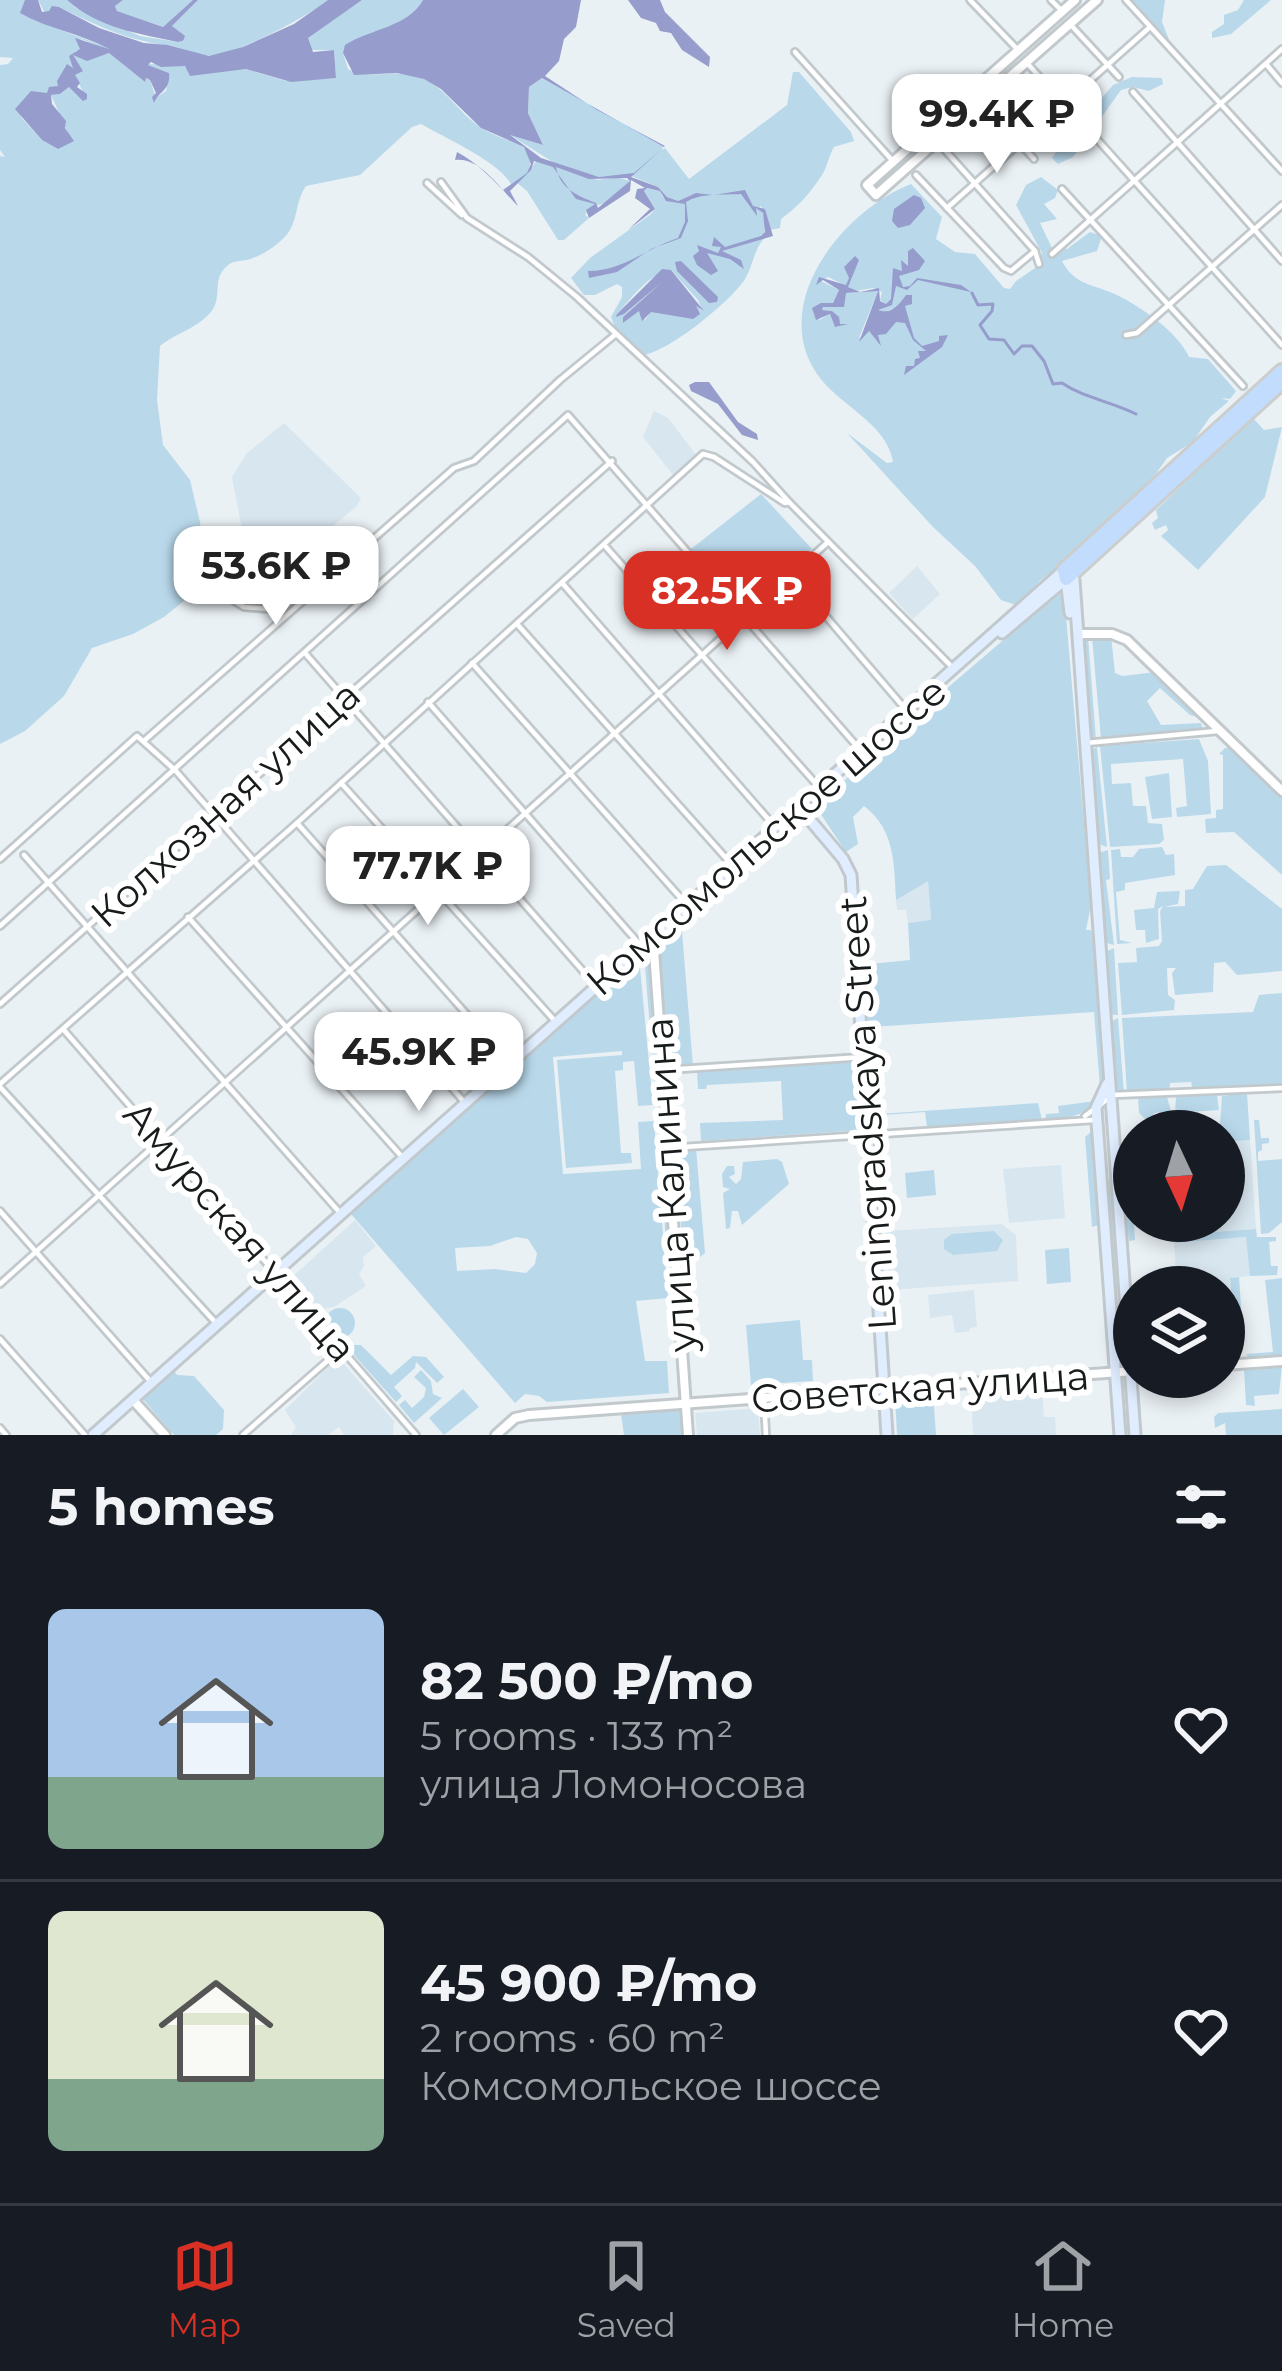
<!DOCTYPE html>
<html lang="en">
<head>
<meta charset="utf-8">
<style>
	body { margin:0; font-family:Montserrat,sans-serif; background:#20242c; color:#f1f3f6; height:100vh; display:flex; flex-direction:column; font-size:45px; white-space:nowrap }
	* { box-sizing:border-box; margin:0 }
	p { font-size:39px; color:#9ea1a6 }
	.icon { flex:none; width:66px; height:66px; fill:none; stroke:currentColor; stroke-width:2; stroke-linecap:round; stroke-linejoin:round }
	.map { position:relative; height:1435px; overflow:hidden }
	.drawer { display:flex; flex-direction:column; background:#171b24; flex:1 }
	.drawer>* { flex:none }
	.needle { width:78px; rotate:176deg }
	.tools { position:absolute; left:1113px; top:1110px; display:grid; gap:24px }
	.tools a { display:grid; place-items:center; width:132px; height:132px; border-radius:50%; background:#171b24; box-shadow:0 6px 18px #0003; font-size:60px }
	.price { position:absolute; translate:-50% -102px; padding:0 27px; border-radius:24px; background:#fff; color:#222; font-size:39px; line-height:78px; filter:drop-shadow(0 3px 6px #0008) }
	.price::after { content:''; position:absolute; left:50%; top:72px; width:36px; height:27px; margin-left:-18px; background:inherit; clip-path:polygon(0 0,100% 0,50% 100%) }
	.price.selected { background:#d93025; color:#fff }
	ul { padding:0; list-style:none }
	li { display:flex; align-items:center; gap:36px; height:300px; padding:0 48px }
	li+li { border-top:3px solid #363941 }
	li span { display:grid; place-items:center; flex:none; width:336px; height:240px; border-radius:18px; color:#555 }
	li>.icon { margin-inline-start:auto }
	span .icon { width:144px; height:144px; fill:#fffc; stroke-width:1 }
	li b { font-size:51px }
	h2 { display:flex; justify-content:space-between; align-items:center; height:144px; padding:0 48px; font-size:51px }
	.dock { display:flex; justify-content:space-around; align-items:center; height:168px; border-top:3px solid #363941; background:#171b24; font-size:33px; color:#9ea1a6 }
	.dock a { display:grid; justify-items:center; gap:6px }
	.dock .selected { color:#d93025 }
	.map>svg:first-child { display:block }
</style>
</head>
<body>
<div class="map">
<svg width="1282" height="1435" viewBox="0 0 1282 1435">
	<rect width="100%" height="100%" fill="#eaf1f5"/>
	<g fill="#d8e6ef">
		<path d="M654,411L668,418L697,456L673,475L643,437Z"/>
		<path d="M284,423L361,498L357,506L273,576L264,577L246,551L232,477L246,454Z"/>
		<path d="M917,566L940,594L913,619L889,593Z"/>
		<path d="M928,879L931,921L908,923L906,910H897L896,900Z"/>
		<path d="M1250,1140L1256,1229L1185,1234L1183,1221H1224V1142Z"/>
		<path d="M1061,1165L1065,1218L1009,1223L1003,1169Z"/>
		<path d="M355,1220L376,1246L363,1257L364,1266L359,1274L366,1286L334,1307L317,1310L290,1279Z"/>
		<path d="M1002,1224L1016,1235L1018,1281L890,1290L886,1231Z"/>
		<path d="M1247,1237L1250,1276L1230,1278L1232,1300L1224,1301V1287H1177L1174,1243Z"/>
		<path d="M974,1290L977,1327L970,1328V1331L955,1333L952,1315L930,1318L928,1295Z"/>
		<path d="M333,1362H342L394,1421L393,1435H344L339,1427L328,1435H291L296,1427L285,1410Z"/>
		<path d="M1042,1391L1044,1417H1055L1056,1435H973L971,1395Z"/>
		<path d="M758,1408L760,1435H697L695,1413Z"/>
	</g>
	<g fill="#b9d9eb" fill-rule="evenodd">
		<path d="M0,0H25V7L50,26L104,46L109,50L81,39L80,50L74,52L97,56L109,53L145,82V78L150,80L156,98L166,91L169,73L148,65L140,73L134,61L113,50L140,56L147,64L182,65L198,72L246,69L286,81L336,78L334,50H310L307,40L311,35L362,0H423C408,28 368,28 343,53L348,69C371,81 397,67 422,78C447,89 459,113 480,127C493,136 510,140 524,147L531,160L529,171L537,160L598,180L616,177L630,181L611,201L589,208L585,215L589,218L564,240H558L527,191L516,182L512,186C502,163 445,138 421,124L412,127L360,175L306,186C296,200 298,216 290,230C284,241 265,254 253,258C244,262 235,259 227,266C212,279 222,294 213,309C200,328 177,332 160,346L157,400L163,445L190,480L200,522L205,575L200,588L164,617L133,634L92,648L64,696L25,731L0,744V156L5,157L0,150V65L8,64L13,58L0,57ZM76,62L80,69L75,75L83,92L69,87L60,94L51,95L68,133L58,149L42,140L21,117L60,87Z"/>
		<path d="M38,0H67L76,8L140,36L178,42L184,41L172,26L198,0H328C308,16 234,56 211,56C195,55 180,46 165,45C126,40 94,24 59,7L45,13Z"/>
		<path d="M123,0H193L163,27L117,11L115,6Z"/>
		<path d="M1131,0H1165L1162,22L1170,42Z"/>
		<path d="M1244,0H1271L1231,34L1212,38V32L1224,24V15L1238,10Z"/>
		<path d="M793,72H799L851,132L854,141L834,147C829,155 827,168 822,175C811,192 798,207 781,219L780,228L770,230L761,206L759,208C765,212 767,231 762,238L766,236C753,250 754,264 745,279C730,302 671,350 644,355L617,332L611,317L622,297V287L617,284L595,295H584L571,278L590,258L651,214L655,209L644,191L647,188L660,191L663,197C686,207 686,195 706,196L691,195L678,201L667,197L658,187L629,175L599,177L556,164L510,135L543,145L528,113L529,87L542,78L663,146L662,150L665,148L689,179L787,105ZM671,270L698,300L702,311L696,305L690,318L651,311L645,320L639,310L623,323V317L664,280L624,314H617C632,298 649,273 671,270Z"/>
		<path d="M1132,77L1162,78L1163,84L1149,91L1133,87L1121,90L1073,157L1058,164L1052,158L1058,149L1113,85Z"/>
		<path d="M1041,177L1058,190L1055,198L1044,204L1057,219L1040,223L1052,248L1067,249L1090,232L1102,236L1097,251L1062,261C1075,286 1094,284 1117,295C1141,307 1178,332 1189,357L1208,359L1236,391L1230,399L1221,398L1229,401L1210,417L1193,442L1167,458L1149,484L1122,505L1086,549L1042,579L1016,605L1001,600L975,566L933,527L847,433L887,463L893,462C887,422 835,404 815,371C770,299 846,209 911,184L942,217L936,239L955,252L975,254L1004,288L1010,289L1016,281L1038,266L1042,253L1016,205L1026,185ZM828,277L856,291L873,288L882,292L880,300L885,304L877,310L884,312L895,308L883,315L889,326L877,336L868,331L859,338L878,291C868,289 857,294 846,293L833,306L823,307L821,310L832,311L840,324H834L830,314L819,320L821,303H833L839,290L821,281Z"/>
		<path d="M1253,418L1264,430L1282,427L1265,497L1198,570L1161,536L1168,530L1166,525L1155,530L1152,523L1158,518L1156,510Z"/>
		<path d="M761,494L812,549L744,610L691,549Z"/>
		<path d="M1064,593L1091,905L1086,930H1091L1094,943L1103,1089C1089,1116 1073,1118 1045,1120L1046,1114L1059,1113L1058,1106L1095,1101L1100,1087L1094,1012L872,1027L879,1114L1038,1103L1042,1120L927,1127L925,1112L884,1115V1130L875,1131L865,976L870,964L910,960L908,923L931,920L928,881L896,900C894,863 895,830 864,806L853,817L858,844L846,852L816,807L904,725L1055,596Z"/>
		<path d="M1111,636L1115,673L1123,676L1155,672L1201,718L1190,715L1160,688L1147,701L1161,725L1201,723L1203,731L1101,739L1092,637Z"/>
		<path d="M1088,637L1096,740L1087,736L1082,639Z"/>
		<path d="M1199,739L1208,761L1211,814L1177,817L1176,808L1187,806L1183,759L1111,764L1112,784L1131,783L1133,806H1146L1148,823L1162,824L1164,840L1159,844L1110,847L1100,746Z"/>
		<path d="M1097,747L1107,847L1096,843L1088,752Z"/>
		<path d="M1225,748H1232L1282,794V875L1234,832L1206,833L1205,819L1216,818V810L1223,809V755L1219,754Z"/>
		<path d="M1169,773L1172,817L1152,819L1145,777Z"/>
		<path d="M1162,847L1166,855L1174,854L1175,875L1125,883V890L1116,892L1120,940L1132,943L1117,944L1111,850L1120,849L1121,857H1133L1139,849Z"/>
		<path d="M1108,850L1110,879L1106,880L1114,945L1103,942L1098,853Z"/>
		<path d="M1226,865L1282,909V971L1237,975L1225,962L1214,963L1213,992L1175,995L1172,973L1176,968H1167L1168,995L1175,1000L1174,1010L1122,1015L1118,963L1137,962L1136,948L1159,946L1162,941L1160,911L1163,906L1158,909L1159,939L1146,943L1145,930H1136L1134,910L1154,908L1157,892L1180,891L1178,904L1164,907L1185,906V890L1193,889L1207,866Z"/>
		<path d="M681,919L693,1066L668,1068L658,939Z"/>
		<path d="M1114,948L1118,1015H1113L1108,1008L1105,952Z"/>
		<path d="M649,951L661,1103H656L644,954Z"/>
		<path d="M639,957L653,1105L638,1106L634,1061L623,1062V1070L615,1071L621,1153H631L632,1163L566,1168L557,1060L622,1055V1051L553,1057L563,1174L641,1169L638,1122L654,1121L668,1298L636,1301L645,1361H667L669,1393L547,1402L539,1396L525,1394L515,1403L351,1214L503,1078L508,1079L514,1074L512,1069ZM516,1237L528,1239L537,1253L535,1264L526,1273L495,1269L457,1271L455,1248L490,1246Z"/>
		<path d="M1282,993V1086L1193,1091L1191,1082L1170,1083L1169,1092L1127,1093L1122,1018L1253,1012L1259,995Z"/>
		<path d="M1118,1018L1124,1093L1114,1087L1110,1022Z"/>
		<path d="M856,1060L861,1130L701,1141L700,1123L783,1120L781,1081L707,1085L706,1089H698L697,1071Z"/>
		<path d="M1247,1093L1250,1140L1224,1142V1131H1185V1126L1220,1124L1222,1096Z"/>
		<path d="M1217,1095L1219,1110L1175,1113L1176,1097Z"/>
		<path d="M1167,1097L1171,1111L1155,1113L1147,1121L1139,1113L1138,1098Z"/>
		<path d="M1254,1120H1259L1261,1138H1269V1143L1262,1144V1150L1258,1152V1161L1282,1159V1222L1269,1233L1261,1234Z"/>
		<path d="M658,1123H662L671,1244H666Z"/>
		<path d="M1091,1132H1096L1097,1144L1093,1148L1098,1161L1102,1224L1092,1227L1085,1137Z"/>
		<path d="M696,1148L705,1253L684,1270L676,1150Z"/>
		<path d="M777,1159L782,1162L789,1184L742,1225L738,1211H732L730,1228L726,1229L723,1193L730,1189L723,1187L722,1174L727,1166H734L735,1174L729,1177L736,1184L741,1179L743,1162Z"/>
		<path d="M934,1170L936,1195L907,1198L905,1173Z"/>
		<path d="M1131,1177L1135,1240L1129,1241L1121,1179Z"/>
		<path d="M1107,1180H1115L1121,1289L1117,1290L1112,1286Z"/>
		<path d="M1256,1229L1257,1237H1276V1241L1269,1242L1271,1266H1278L1277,1275L1250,1276L1246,1237L1174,1243L1185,1234Z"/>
		<path d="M994,1231L1003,1240L997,1251L953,1255L944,1249V1240L952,1234Z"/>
		<path d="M1069,1248L1071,1282L1047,1284L1045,1250Z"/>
		<path d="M1239,1277L1242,1321L1224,1323V1301L1232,1300L1230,1278Z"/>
		<path d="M1282,1278V1357L1250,1359L1246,1354L1273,1352L1265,1280Z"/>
		<circle cx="340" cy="1323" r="15"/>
		<path d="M800,1320L803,1360H812L813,1381L751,1385L746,1325Z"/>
		<path d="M354,1345H361L391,1375L413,1356L426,1357L444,1377L437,1383L416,1362L415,1368L394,1387L402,1396L396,1402L354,1355Z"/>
		<path d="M1282,1365L1279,1394L1254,1396L1255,1406L1246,1405L1244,1369Z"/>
		<path d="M172,1368L177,1375L194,1376L224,1410L223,1429L216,1435H174L142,1398V1394Z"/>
		<path d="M421,1370L431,1381L433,1394L442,1398L414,1423L399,1405L405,1400L412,1408L424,1397L426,1388L414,1377Z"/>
		<path d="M463,1389L479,1407L444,1435L429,1418Z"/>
		<path d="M933,1394L936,1435H897L895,1397Z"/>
		<path d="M678,1407L685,1416L686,1435H624L621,1414Z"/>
		<path d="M1282,1409V1435H1226L1225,1423L1215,1428L1214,1417L1218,1413Z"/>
	</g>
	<g fill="#969ccc" fill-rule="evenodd">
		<path d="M25,0H38L42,12L49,11L52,6L59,7L99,28L144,43L168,45L209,56L243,47L294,24L328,0H362L308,38L313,52L334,50L336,78L291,82L246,69L190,76L185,66L161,67L151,62L148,65L169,73C171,90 159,91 154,103L152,97L156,93L150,80L146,78L145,82L109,53L87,61L73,55L83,71L75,75L80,83L77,87L87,94V99L83,101L69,87L60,94L51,95L52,104L66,121L65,128L74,141L58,149L42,140L15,109L31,91L47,93L49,87L58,86L57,81L67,64L73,68L69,56L80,49L75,38L109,49C80,33 48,29 20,13Z"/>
		<path d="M67,0H123L115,6L117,11L163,27L193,0H198L172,26L185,36L183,41L178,42C140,34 98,28 67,0Z"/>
		<path d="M423,0H581L576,27L564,39L559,61L545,76L597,110L665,146L631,177L658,187L667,197L678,201L696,193L713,195L745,190L753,206L765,209L773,236L722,251L741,260L744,269L730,259L707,253L718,271L711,275L697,265L693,256L699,251L697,245L718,253L721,247L712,246L714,237L725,247L761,236L765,232L763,213L756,208L757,216L741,194C722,195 701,193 686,202L688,221L681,238L651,249L617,272L589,278L588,271C623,271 643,250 678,238L685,222V204L666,201L660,191L647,188L644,191L655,209L628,230L650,209L635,198L637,189L645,188L631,180L630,191L589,218L586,210L595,204L576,199L553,167L534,161L531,170L510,191L518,206C501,190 480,156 455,160L457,152C476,162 489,176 503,190L527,173L531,164L524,147L481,128L441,89L424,79L397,73L354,75L343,53L345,45C370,29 408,27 423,0ZM542,78L664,147L634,173L599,177L541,158L510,135L543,145L528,113L529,87ZM556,167L589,179L627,178L630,181L598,208L596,203C578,196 560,189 556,167Z"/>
		<path d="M628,0H660L665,12L710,57L709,67L682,50L671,33L660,31L656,23L641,18Z"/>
		<path d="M914,195L921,198L925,208L910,225L898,228L892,221L894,209Z"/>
		<path d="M913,248L925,261L919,270L899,276L903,287L910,286L917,278L961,285L971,292L918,280L907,290L896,286L892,305L878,310C891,315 899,305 906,295H912V304L905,306L914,338L922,346L939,341V336L948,335L942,347L904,375L906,366H914L915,359L920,358L918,351H926L913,340L905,323L896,322L886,334L878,335L881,346L869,331L859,342L878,291L846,293L844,307H823L822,310L832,311L839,317L840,324H848L835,327L830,314L816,320L812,308L821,303H833L839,290L823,280L816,285L819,277L846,285L849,278L844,267L855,256L859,260L848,287L860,292L879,288L880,301L886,304L891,299L893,268L902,271L901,260L908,266V251Z"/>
		<path d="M681,261L718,297L717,302L709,303L677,271L675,262Z"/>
		<path d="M662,269L671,270L704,311L696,306L700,314L693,319L651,312L642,321L639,311L623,323V317L662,282L624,314L616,317L617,314Z"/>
		<path d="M695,382H709L738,422L757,434L758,440L742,435L718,404L691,391L689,385Z"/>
	</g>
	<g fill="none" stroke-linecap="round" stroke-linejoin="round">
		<path stroke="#969ccc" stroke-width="3" d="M972,293L978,305L993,304L992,311L980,325L989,339L1004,340L1014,354L1022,346H1032L1044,361L1053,384L1062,383C1084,398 1110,401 1136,414"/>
		<defs>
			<g id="minor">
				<path d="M970,0L1018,50"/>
				<path d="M1051,0L1062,11"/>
				<path d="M1126,0L1282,171"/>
				<path d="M1070,24L1119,77"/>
				<path d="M795,52L891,159"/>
				<path d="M1027,63L1078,120"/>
				<path d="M1266,64L1282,83"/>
				<path d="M1133,92L1282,261"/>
				<path d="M983,102L1034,159"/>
				<path d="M928,131L1035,251L1039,264"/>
				<path d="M1096,138L1282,345"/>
				<path d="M916,175L1004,268L1011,271L1035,251"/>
				<path d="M441,182L467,218L528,257L577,297L753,462L789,502"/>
				<path d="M427,183L462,215"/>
				<path d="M1062,189L1243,386"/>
				<path d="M947,208L1150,27"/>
				<path d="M1052,254L1282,49"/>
				<path d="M1126,335L1137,333L1282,205"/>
				<path d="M606,547L817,785"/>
				<path d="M794,579L907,711"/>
				<path d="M563,584L776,828"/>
				<path d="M222,593L244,607L270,609L320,570L338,569"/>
				<path d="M517,624L733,866"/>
				<path d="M305,653L596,986"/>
				<path d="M472,663L687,905"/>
				<path d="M428,702L641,946"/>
				<path d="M145,740L454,468L474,461L560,380L616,334"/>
				<path d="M1086,743L1218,731"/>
				<path d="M341,783L554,1020"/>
				<path d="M297,823L508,1061"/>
				<path d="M24,855L341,1214"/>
				<path d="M0,859L137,736L175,770L465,1103"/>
				<path d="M188,917L403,1158"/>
				<path d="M0,926L568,415L862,752"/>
				<path d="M0,1004L612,461"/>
				<path d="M63,1029L416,1435"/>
				<path d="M665,1070L863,1057"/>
				<path d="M0,1084L297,823L703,454L714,457L785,503L789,502L953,668"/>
				<path d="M0,1087L215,1322"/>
				<path d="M1085,1116L1113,1095L1282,1088"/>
				<path d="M668,1148L1093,1120"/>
				<path d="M0,1211L151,1382"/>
				<path d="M0,1284L827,543"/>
				<path d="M0,1339L85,1435"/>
				<path d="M764,1399L766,1435"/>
				<path d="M0,1428L6,1435"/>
				<path d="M243,1435L342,1348"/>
			</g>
			<g id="tertiary">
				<path d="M1075,0L867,185L876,195L1097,0"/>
				<path d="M1078,634H1112L1127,640L1282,791"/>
				<path d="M653,936L688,1435"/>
				<path d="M1224,1365L1282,1361"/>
				<path d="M133,1400L165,1435"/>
				<path d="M496,1435L515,1418L529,1415L1134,1371"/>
			</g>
			<g id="secondary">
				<path d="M1066,579L1070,613"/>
				<path d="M1002,633L1066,579"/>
				<path d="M800,808L843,859L851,875L887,1435"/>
				<path d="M1107,1084L1096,1108L1120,1435"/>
				<path d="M93,1435L1064,570L1072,574L1074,580L1135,1435"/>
			</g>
			<path id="primary" d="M1282,371L1064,570L1066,579L1282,382"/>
		</defs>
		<use href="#minor" stroke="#c2c9cd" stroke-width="10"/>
		<use href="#tertiary" stroke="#c2c9cd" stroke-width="14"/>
		<use href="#secondary" stroke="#c2c9cd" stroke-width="15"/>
		<use href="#primary" stroke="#cccdcd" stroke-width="18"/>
		<use href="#minor" stroke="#fff" stroke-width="4.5"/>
		<use href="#tertiary" stroke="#fff" stroke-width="8"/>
		<use href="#secondary" stroke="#e0edff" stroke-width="9"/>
		<use href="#primary" stroke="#c2dcfe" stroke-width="12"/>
	</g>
	<g text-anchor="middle" stroke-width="12" stroke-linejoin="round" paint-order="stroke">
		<g font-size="39" fill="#181b1c" stroke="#fff">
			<text transform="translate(225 804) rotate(-42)" y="14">Колхозная улица</text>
			<text transform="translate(766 836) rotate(-41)" y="14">Комсомольское шоссе</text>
			<text transform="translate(867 1113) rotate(-94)" y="14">Leningradskaya Street</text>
			<text transform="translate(670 1185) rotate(-94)" y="14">улица Калинина</text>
			<text transform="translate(240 1231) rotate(49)" y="14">Амурская улица</text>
			<text transform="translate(920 1387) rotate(-4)" y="14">Советская улица</text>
		</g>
	</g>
</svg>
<div class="tools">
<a><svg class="needle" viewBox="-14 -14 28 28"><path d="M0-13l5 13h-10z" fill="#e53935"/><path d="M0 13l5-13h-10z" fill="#9ea1a6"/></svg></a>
<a><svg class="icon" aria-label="layers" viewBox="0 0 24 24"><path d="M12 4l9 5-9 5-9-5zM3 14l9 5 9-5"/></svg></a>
</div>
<b class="price" style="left:997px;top:176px">99.4K ₽</b>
<b class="price" style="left:276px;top:628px">53.6K ₽</b>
<b class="price selected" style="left:727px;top:653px">82.5K ₽</b>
<b class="price" style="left:428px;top:928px">77.7K ₽</b>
<b class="price" style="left:419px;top:1114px">45.9K ₽</b>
</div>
<section class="drawer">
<h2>5 homes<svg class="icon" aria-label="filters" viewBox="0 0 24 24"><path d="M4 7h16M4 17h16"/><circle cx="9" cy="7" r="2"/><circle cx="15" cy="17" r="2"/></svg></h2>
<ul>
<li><span style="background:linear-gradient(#a9c7e8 70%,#7fa58c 0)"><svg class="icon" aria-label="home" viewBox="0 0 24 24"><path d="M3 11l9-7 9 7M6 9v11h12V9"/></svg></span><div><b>82 500 ₽/mo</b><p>5 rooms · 133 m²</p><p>улица Ломоносова</p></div><svg class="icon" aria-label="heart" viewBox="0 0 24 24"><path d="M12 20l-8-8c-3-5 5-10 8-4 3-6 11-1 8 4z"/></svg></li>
<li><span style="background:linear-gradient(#dfe7d0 70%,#7fa58c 0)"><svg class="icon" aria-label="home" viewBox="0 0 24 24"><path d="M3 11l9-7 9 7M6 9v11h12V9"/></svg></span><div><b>45 900 ₽/mo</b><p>2 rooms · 60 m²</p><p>Комсомольское шоссе</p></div><svg class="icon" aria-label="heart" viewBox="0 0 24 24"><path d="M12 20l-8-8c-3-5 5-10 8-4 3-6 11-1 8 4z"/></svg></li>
</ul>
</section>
<nav class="dock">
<a class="selected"><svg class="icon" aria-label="map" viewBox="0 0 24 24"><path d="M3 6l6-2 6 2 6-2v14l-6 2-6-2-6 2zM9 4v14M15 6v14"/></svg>Map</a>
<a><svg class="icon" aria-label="saved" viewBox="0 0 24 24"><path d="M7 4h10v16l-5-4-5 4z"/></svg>Saved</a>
<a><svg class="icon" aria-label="home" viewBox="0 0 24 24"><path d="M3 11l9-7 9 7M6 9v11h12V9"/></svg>Home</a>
</nav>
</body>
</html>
